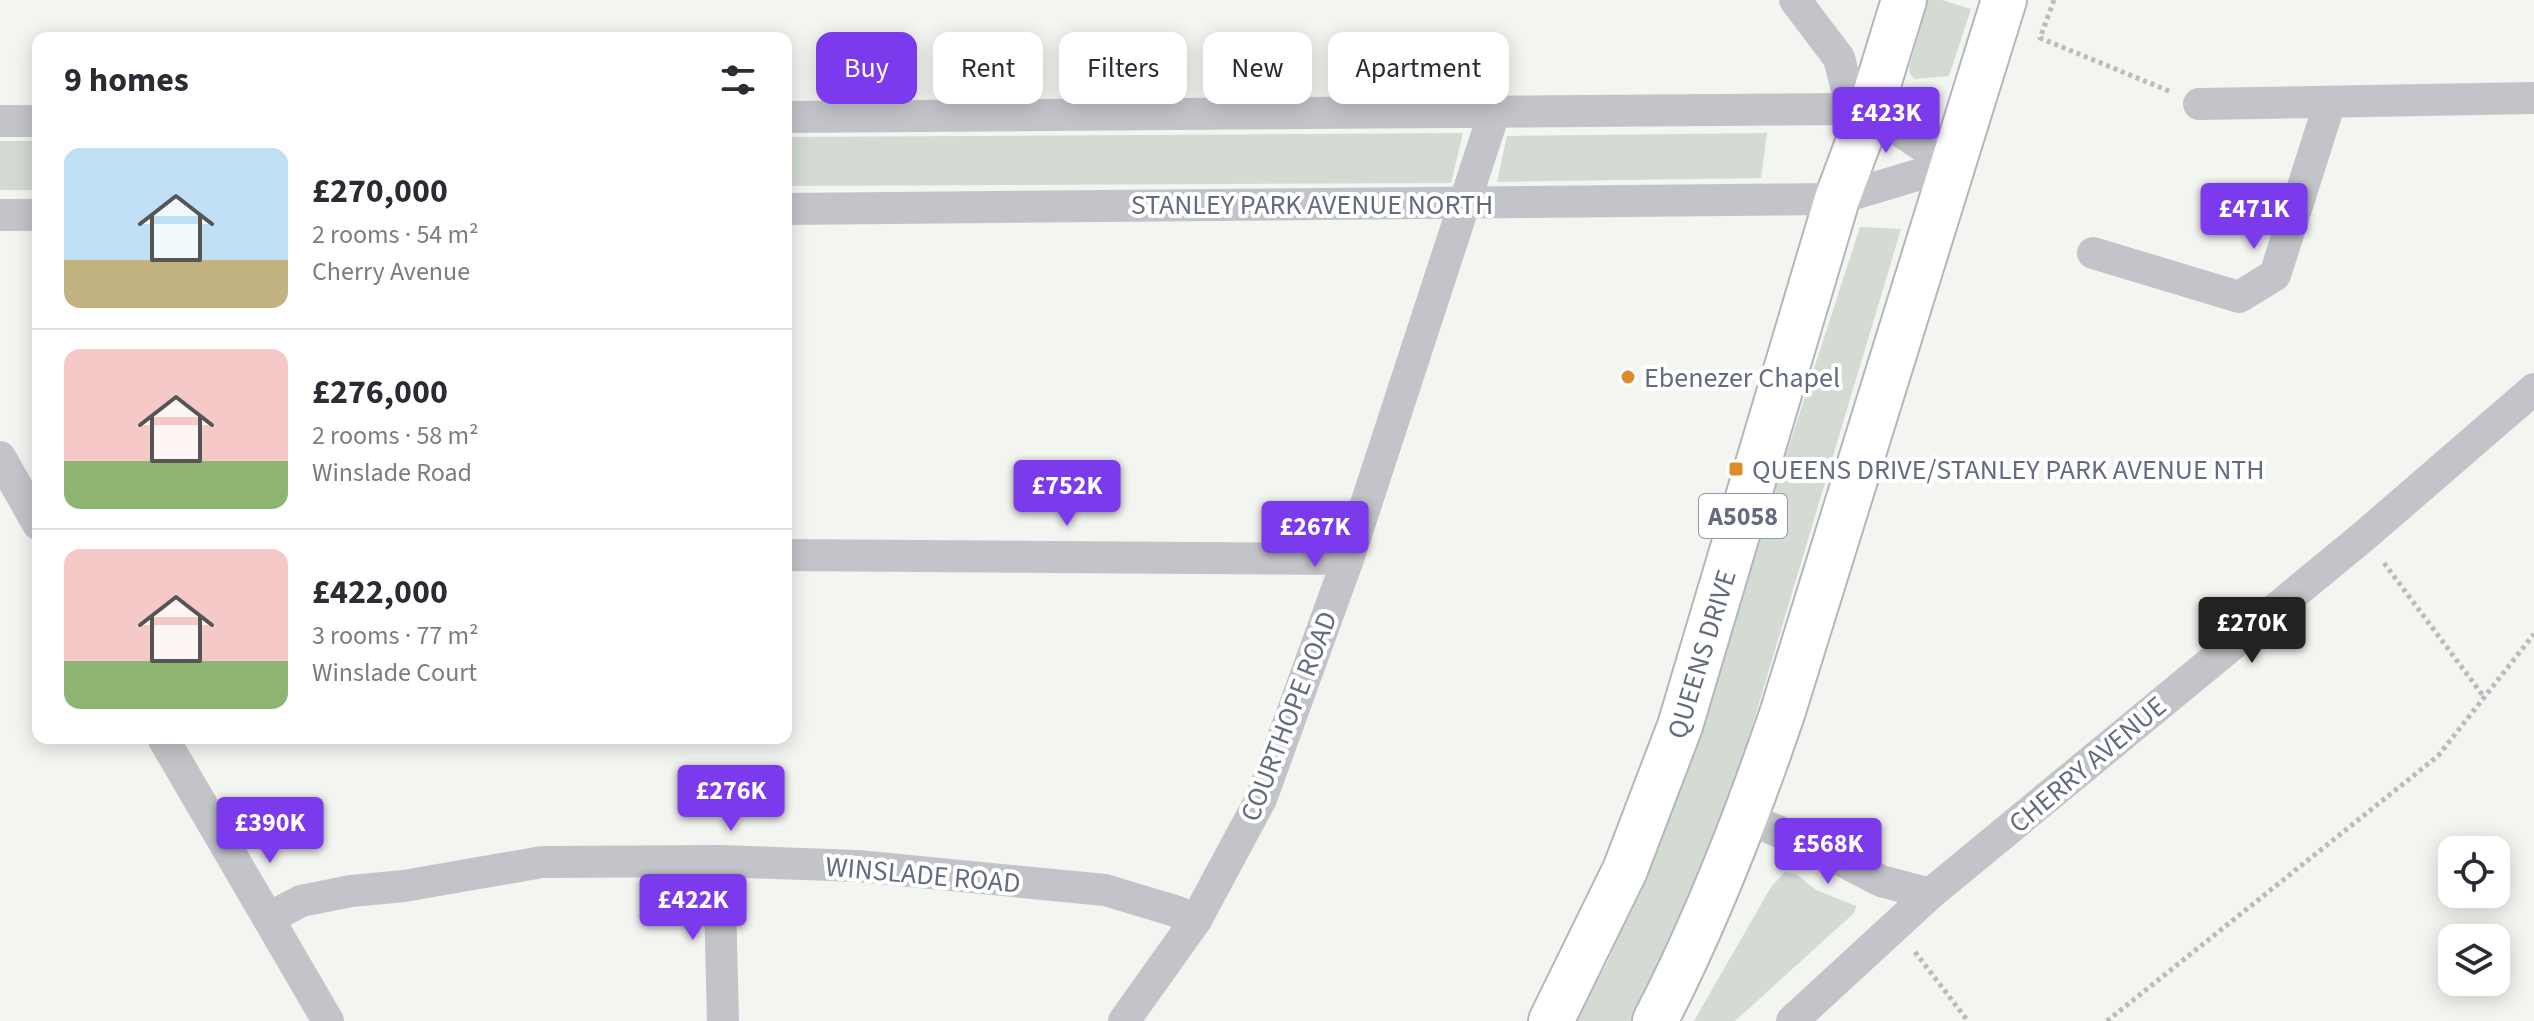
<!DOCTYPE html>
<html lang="en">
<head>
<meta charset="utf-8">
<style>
	body { margin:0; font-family:"Source Sans 3",sans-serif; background:#f2f2f3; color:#2b2b33; height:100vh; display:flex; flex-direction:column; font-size:30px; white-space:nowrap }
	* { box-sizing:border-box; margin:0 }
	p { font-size:26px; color:#7c7c81 }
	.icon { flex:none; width:44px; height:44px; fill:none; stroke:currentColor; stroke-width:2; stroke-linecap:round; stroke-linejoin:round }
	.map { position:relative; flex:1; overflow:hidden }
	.details { position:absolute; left:32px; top:32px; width:760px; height:712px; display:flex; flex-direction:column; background:#fff; border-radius:16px; box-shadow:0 4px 20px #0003 }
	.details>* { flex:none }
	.top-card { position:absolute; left:816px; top:32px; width:760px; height:72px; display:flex; gap:16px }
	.buttons { position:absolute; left:2438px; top:836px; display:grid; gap:16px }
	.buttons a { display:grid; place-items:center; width:72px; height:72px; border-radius:16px; background:#fff; box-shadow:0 4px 20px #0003; font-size:40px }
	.price { position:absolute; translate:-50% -68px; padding:0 18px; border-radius:8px; background:#7c3aed; color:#fff; font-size:26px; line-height:52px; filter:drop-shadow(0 2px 4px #0008) }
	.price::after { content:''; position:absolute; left:50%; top:48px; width:24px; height:18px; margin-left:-12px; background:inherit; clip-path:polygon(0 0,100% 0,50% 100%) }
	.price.selected { background:#222; color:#fff }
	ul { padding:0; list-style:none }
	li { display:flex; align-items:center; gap:24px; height:200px; padding:0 32px }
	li+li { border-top:2px solid #e1e1e2 }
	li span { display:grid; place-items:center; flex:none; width:224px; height:160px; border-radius:16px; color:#555 }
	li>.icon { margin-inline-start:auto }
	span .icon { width:96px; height:96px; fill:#fffc; stroke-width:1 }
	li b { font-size:34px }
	h2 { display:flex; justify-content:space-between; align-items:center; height:96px; padding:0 32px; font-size:34px }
	.pill { padding:0 28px; border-radius:16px; background:#fff; box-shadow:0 4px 20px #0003; font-size:28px; line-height:72px }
	.pill.selected { background:#7c3aed; color:#fff }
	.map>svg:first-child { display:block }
</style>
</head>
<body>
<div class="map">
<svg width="2534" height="1021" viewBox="0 0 2534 1021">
	<rect width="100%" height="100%" fill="#f3f5f1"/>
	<g fill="#d3dbd3">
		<path d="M1928,0H1942L1971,9L1949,76L1915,79L1910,74L1909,68Z"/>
		<path d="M1463,133L1451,183L786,186V137Z"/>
		<path d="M1767,133L1761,178L1497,182L1507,136Z"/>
		<rect x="0" y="141" width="38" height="49"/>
		<path d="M1860,227L1901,229L1725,817L1631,1021H1575L1607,963L1665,828Z"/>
		<path d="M1785,872L1796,874L1816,890L1856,906L1854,913L1735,1021H1694L1771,887Z"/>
	</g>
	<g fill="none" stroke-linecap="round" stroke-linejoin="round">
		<defs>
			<g id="highway">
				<path d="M1551,1021L1625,870L1680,726L1837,199L1870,111L1904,0"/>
				<path d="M1655,1021C1707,921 1747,817 1783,711L2004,0"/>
			</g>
		</defs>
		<use href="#highway" stroke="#b5b6bb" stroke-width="48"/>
		<g stroke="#babbbe" stroke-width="5" stroke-dasharray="4 4" stroke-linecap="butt">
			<path d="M2054,0L2040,38L2169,91"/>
			<path d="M2384,563L2484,697"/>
			<path d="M1915,952L1968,1021"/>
			<path d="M2107,1021L2438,756L2534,634"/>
		</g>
		<g stroke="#c3c4c9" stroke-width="32">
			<path d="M1795,0L1839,58L1852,109"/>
			<path d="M2199,104L2534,98"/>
			<path d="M786,117L1852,109L1870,111L1951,165"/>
			<path d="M0,121H38"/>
			<path d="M786,209L1837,199L1951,165"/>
			<path d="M0,215H38"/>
			<path d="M2093,253L2239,297L2275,275L2330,102"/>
			<path d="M0,457L38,524"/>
			<path d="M786,555L1348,559"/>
			<path d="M163,738L328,1021"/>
			<path d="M1747,818L1820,849L1881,881L1930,894"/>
			<path d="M719,861L723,1021"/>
			<path d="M269,918L301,901L351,891L404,886L542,862L719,861L858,866L1105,890L1175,911L1196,920"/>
			<path d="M1124,1021L1196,920L1261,799L1348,559L1494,113"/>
			<path d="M1792,1021L1930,894L2364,536L2534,389"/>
		</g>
		<use href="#highway" stroke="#fff" stroke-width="44"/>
	</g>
	<g fill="#dc8c29" stroke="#fff" stroke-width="3">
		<circle cx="1628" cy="377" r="8"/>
		<rect x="1728" y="461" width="16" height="16" rx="4"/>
	</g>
	<g text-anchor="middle" stroke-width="8" stroke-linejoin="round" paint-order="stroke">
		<rect fill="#fff" stroke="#9397a7" stroke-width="2" x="1699" y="494" width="88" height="44" rx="6"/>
		<g font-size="26" font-weight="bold" fill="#656b81">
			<text x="1743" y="525">A5058</text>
		</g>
		<g font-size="28" fill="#656b81" stroke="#fff">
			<text x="1312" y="214">STANLEY PARK AVENUE NORTH</text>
			<text transform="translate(1701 654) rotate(-73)" y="10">QUEENS DRIVE</text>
			<text transform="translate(1288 716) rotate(-69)" y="10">COURTHOPE ROAD</text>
			<text transform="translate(2087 764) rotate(-40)" y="10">CHERRY AVENUE</text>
			<text transform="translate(923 874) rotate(5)" y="10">WINSLADE ROAD</text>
		</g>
		<g font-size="28" fill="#656b81" stroke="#fff" text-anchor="start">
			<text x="1644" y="387">Ebenezer Chapel</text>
			<text x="1752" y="479">QUEENS DRIVE/STANLEY PARK AVENUE NTH</text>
		</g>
	</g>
</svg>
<div class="buttons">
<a><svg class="icon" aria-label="locate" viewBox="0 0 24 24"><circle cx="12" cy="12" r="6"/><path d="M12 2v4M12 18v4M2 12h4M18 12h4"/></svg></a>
<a><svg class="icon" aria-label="layers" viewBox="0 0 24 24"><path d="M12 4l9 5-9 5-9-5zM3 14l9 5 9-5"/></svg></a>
</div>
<b class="price" style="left:1886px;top:155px">£423K</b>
<b class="price" style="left:2254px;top:251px">£471K</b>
<b class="price" style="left:1067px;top:528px">£752K</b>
<b class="price" style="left:1315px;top:569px">£267K</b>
<b class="price selected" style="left:2252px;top:665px">£270K</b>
<b class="price" style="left:731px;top:833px">£276K</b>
<b class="price" style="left:270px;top:865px">£390K</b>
<b class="price" style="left:1828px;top:886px">£568K</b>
<b class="price" style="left:693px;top:942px">£422K</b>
<div class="top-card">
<a class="pill selected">Buy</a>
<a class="pill">Rent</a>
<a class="pill">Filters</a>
<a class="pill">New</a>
<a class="pill">Apartment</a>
</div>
<section class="details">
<h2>9 homes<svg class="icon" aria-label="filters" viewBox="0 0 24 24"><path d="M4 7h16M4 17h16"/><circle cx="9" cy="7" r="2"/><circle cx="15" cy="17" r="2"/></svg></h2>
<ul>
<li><span style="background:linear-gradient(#bfe0f5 70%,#c2b280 0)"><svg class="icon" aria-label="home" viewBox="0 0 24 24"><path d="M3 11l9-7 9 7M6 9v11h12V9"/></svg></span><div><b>£270,000</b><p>2 rooms · 54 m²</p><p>Cherry Avenue</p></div></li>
<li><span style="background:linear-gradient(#f6c9c9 70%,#8fb573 0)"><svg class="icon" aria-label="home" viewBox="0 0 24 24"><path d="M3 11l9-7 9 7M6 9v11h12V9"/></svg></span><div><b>£276,000</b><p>2 rooms · 58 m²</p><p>Winslade Road</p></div></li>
<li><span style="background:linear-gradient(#f6c9c9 70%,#8fb573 0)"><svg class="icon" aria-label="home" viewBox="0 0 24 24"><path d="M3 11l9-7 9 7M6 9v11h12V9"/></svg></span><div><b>£422,000</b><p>3 rooms · 77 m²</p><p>Winslade Court</p></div></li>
</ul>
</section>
</div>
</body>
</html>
